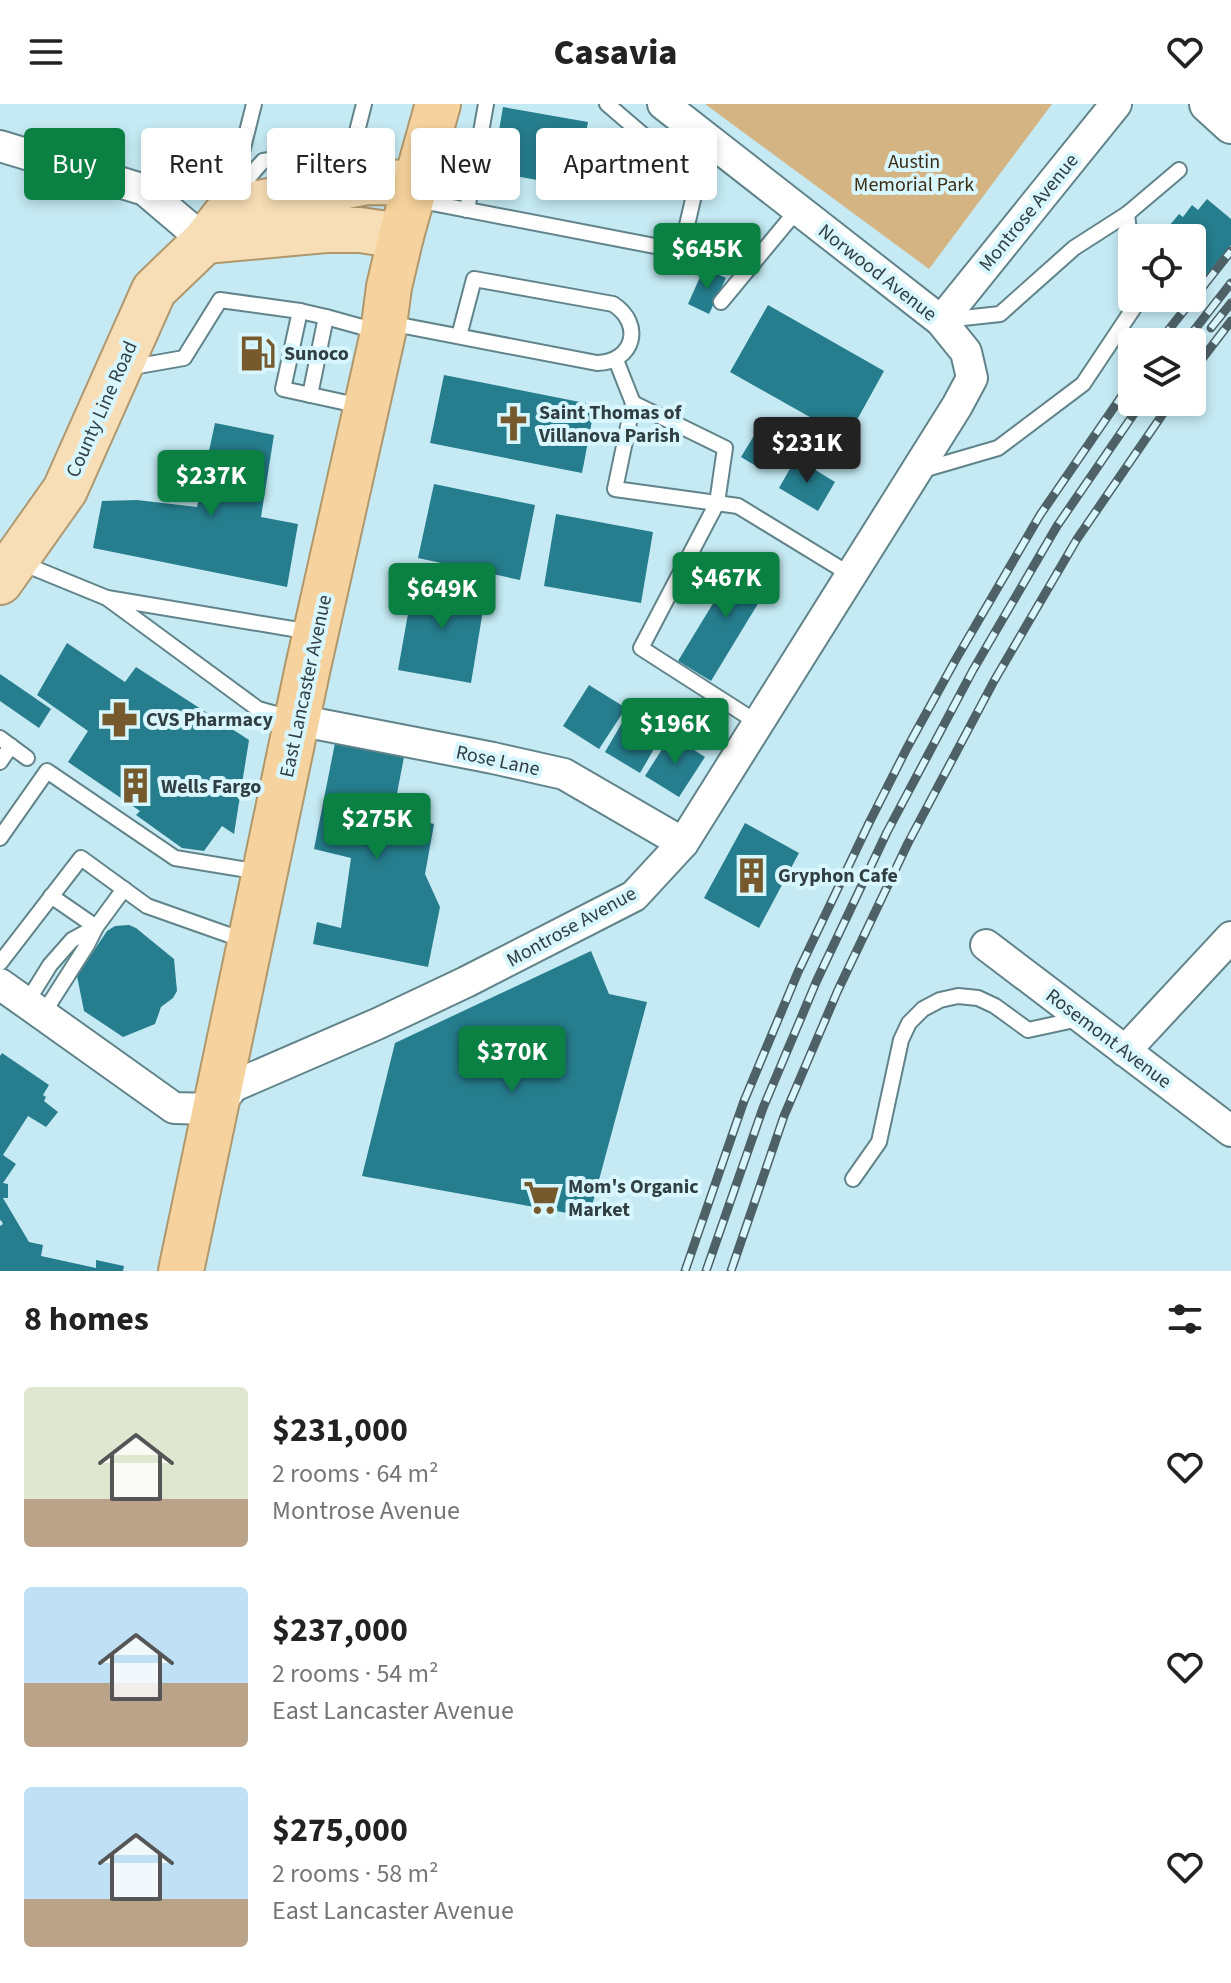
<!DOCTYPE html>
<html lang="en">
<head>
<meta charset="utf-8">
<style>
	body { margin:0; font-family:"Source Sans 3",sans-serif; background:#f2f2f2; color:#222; height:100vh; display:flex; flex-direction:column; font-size:30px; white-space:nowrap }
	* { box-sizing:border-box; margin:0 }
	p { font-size:26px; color:#767676 }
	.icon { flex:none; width:44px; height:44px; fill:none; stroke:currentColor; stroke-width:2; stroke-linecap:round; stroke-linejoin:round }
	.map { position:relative; height:1167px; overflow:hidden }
	.side { display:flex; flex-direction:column; background:#fff; flex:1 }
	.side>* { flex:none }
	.hud { position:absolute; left:24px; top:24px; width:800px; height:72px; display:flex; gap:16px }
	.fabs { position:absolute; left:1118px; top:120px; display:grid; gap:16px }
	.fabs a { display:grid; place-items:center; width:88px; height:88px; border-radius:8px; background:#fff; box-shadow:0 4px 12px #0003; font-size:40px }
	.price { position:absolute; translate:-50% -68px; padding:0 18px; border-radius:8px; background:#0b8043; color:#fff; font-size:26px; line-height:52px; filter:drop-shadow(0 2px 4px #0008) }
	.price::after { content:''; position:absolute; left:50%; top:48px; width:24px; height:18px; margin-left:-12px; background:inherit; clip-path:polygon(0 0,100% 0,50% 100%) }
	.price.on { background:#222; color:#fff }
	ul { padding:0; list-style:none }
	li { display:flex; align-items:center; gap:24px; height:200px; padding:0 24px }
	li span { display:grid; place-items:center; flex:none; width:224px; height:160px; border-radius:8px; color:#555 }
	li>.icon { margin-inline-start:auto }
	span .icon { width:96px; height:96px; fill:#fffc; stroke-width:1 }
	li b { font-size:34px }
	h2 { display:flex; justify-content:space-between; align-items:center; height:96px; padding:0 24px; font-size:34px }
	.tag { padding:0 28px; border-radius:8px; background:#fff; box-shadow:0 4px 12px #0003; font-size:28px; line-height:72px }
	.tag.on { background:#0b8043; color:#fff }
	header { display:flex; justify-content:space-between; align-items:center; height:104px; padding:0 24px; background:#fff; font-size:36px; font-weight:800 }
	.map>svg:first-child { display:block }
</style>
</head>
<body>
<header><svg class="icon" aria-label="menu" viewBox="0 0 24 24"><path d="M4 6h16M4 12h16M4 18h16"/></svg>Casavia<svg class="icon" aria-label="heart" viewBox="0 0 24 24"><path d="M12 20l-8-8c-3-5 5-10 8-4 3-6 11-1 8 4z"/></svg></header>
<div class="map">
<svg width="1231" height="1167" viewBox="0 0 1231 1167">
	<rect width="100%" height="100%" fill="#c5eaf3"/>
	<path fill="#d5b484" d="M705,0H1052L929,165Z"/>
	<g fill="#267d8d">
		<path d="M503,3L588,18L576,83L492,68Z"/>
		<path d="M1207,95L1231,115V141L1192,189V134H1159L1179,110L1183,113L1192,101L1198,106Z"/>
		<path d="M704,164L726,174L709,210L688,200Z"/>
		<path d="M768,201L884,267L847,334L730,268Z"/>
		<path d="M444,271L595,301L582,369L430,339Z"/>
		<path d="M215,319L274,331L261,413L298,420L287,483L93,444L102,397L137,396L197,403Z"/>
		<path d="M755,330L775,342L761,365L741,353Z"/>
		<path d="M796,354L835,378L818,407L779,384Z"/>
		<path d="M434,380L535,401L520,476L418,454Z"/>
		<path d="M556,410L653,428L641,499L544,482Z"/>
		<path d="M740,455L773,475L711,577L678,557Z"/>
		<path d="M414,476L486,488L471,579L398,566Z"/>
		<path d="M67,539L125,578L136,563L249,636L234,730L222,722L204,747L182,744L136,711L140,707L68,658L88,627L37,591Z"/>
		<path d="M0,570L51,605L39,624L0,597Z"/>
		<path d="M589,581L626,604L599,645L563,622Z"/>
		<path d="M629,607L664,628L640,669L605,648Z"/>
		<path d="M671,631L705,653L679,693L645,672Z"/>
		<path d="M335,639L404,653L393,710L434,720L425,770L440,803L428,863L313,840L317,818L341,824L351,754L314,745Z"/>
		<path d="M745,719L799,749L759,824L704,794Z"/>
		<path d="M129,821L136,824L174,855L177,887L173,894L161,903L155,920L123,933L84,907L77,872L107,827L115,822Z"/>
		<path d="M591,847L609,890L647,898L589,1113L362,1072L395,939Z"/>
		<path d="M2,949L49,981L43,991L46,993L44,997L58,1008L46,1023L28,1012L3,1051L16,1060L3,1079L8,1080V1094H3L29,1138L43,1141L41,1152L96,1164V1156L124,1162L123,1167H0V1122L3,1120L1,1116L0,1117V952Z"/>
	</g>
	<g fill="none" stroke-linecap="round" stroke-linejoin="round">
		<defs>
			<g id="service">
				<path d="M607,0L697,77"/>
				<path d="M245,95L249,73L263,57L353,43L364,0"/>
				<path d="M416,96L681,147L707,35"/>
				<path d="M229,100L254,0"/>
				<path d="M467,106L486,0"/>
				<path d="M1127,110L1179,66"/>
				<path d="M721,198L798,105"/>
				<path d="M300,207L326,213L310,291"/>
				<path d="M326,213L380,228"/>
				<path d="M945,216L1000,210L1074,144L1127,110L1132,152"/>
				<path d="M389,219L597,259C634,258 644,220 613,200L474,175L459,232"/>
				<path d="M616,256L633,299L615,385L738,402L851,471"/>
				<path d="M127,264L184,254L220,196L300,207L283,285L361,302"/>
				<path d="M633,299L725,344L717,399L641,544L758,619"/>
				<path d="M919,367L998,344L1083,280L1137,199V194"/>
				<path d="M19,458L107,494"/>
				<path d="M294,615L258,605L107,494L311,528"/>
				<path d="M0,634L27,654"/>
				<path d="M0,658L11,642"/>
				<path d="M0,734L47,667L175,754L260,768"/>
				<path d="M0,859L81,754L147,802L246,837"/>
				<path d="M27,898L50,861L72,836L96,823L124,785"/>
				<path d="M43,910L87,841L96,823L51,792"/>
				<path d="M853,1075L879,1038L901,936L909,919L923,905L940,896L958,892L978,894L995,902L1028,926L1079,915"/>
			</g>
			<g id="minor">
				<path d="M0,42L145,86L205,137"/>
				<path d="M941,217L1116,0"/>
				<path d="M297,616L493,654L564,670L683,739"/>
				<path d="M986,841L1231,1027"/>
				<path d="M0,880L174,1004L214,1005L234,982L377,920L466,878L634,792L683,739L957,302L972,274L966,248L941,217L663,0"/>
				<path d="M1125,947L1231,833"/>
			</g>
			<path id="tertiary" d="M1208,0L1231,21"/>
			<g id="primary">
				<path d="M205,137L326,126H360L401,132"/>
				<path d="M0,478L65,386L154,186L205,137L226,110L254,100L368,78L416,79"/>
			</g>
			<path id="trunk" d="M181,1167L308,563L383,229L389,183L401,132L438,0"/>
		</defs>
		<use href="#service" stroke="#61848b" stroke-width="18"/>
		<use href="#minor" stroke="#61848b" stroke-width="34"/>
		<use href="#tertiary" stroke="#61848b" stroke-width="40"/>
		<use href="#primary" stroke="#b0986e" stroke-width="48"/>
		<use href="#trunk" stroke="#b0986e" stroke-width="48"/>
		<use href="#service" stroke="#fff" stroke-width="14"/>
		<use href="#minor" stroke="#fff" stroke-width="30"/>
		<use href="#tertiary" stroke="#fff" stroke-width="36"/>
		<use href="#primary" stroke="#f8deb6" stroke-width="44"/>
		<use href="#trunk" stroke="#f6d39e" stroke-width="44"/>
		<defs>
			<g id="rail">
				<path d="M1211,224L1231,199"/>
				<path d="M1159,238L1231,147"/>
				<path d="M1185,238L1231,179"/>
				<path d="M1192,268L1231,217"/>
				<path d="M685,1167L744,997L798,868L869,719L907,644L956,555L1040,411L1132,277"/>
				<path d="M706,1167L763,1004L817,876L887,728L973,566L1057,422L1142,298"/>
				<path d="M731,1167L784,1012L838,886L908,739L994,577L1077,435L1171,298"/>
			</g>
		</defs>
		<use href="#rail" stroke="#4e6166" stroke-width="9"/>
		<use href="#rail" stroke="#d8f6fd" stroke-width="6" stroke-dasharray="18" stroke-linecap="butt"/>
	</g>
	<defs>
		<symbol id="fuel-bare" viewBox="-9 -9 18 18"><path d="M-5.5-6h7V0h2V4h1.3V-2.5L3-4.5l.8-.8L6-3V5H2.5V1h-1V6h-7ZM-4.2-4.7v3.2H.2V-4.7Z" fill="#765a2d" stroke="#d8f6fd" stroke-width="2.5" paint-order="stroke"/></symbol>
		<symbol id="church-bare" viewBox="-9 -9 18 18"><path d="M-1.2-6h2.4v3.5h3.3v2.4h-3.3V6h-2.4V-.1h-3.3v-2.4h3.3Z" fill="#765a2d" stroke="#d8f6fd" stroke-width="2.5" paint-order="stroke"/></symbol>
		<symbol id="pharmacy-bare" viewBox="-9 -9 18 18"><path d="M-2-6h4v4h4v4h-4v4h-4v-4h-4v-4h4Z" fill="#765a2d" stroke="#d8f6fd" stroke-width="2.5" paint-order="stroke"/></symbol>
		<symbol id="building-bare" viewBox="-9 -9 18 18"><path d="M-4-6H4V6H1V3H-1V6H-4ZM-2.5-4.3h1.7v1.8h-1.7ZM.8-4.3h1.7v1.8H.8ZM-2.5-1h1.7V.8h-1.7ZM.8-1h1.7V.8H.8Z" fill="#765a2d" stroke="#d8f6fd" stroke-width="2.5" paint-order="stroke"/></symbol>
		<symbol id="supermarket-bare" viewBox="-9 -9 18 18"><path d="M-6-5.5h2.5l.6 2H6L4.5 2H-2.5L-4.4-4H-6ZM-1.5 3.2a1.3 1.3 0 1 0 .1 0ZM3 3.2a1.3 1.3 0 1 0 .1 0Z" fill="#765a2d" stroke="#d8f6fd" stroke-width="2.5" paint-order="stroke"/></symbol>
	</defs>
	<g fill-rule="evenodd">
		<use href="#fuel-bare" x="232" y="224" width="51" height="51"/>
		<use href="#church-bare" x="488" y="294" width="51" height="51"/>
		<use href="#pharmacy-bare" x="94" y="590" width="51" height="51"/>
		<use href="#building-bare" x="110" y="656" width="51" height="51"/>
		<use href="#building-bare" x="726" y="746" width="51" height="51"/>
		<use href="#supermarket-bare" x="516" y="1068" width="51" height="51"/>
	</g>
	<g text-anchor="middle" stroke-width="8" stroke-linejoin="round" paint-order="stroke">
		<g font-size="20" fill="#3d2d14" stroke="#d8f6fd">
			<text x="914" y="64">Austin<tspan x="914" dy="23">Memorial Park</tspan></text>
		</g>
		<g font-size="20" fill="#313f43" stroke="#d8f6fd">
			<text transform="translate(1028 108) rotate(-51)" y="7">Montrose Avenue</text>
			<text transform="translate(878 168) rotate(38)" y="7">Norwood Avenue</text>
			<text transform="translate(101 305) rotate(-66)" y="7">County Line Road</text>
			<text transform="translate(305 582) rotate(-78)" y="7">East Lancaster Avenue</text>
			<text transform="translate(498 656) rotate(12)" y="7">Rose Lane</text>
			<text transform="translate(571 822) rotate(-29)" y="7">Montrose Avenue</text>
			<text transform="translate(1109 934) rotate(37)" y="7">Rosemont Avenue</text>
		</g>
		<g font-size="20" font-weight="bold" fill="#313f43" stroke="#d8f6fd" text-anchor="start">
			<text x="284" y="256">Sunoco</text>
			<text x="539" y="315">Saint Thomas of<tspan x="539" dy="23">Villanova Parish</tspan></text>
			<text x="146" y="622">CVS Pharmacy</text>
			<text x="161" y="689">Wells Fargo</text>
			<text x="778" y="778">Gryphon Cafe</text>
			<text x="568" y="1089">Mom's Organic<tspan x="568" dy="23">Market</tspan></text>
		</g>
	</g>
</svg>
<div class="fabs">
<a><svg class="icon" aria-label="locate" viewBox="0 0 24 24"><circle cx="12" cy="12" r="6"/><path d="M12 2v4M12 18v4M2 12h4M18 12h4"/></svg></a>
<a><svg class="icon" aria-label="layers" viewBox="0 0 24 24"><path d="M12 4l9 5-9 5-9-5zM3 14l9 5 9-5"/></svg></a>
</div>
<b class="price" style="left:707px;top:187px">$645K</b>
<b class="price on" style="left:807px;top:381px">$231K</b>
<b class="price" style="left:211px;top:414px">$237K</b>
<b class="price" style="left:726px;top:516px">$467K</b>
<b class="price" style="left:442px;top:527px">$649K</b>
<b class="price" style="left:675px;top:662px">$196K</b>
<b class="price" style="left:377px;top:757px">$275K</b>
<b class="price" style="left:512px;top:990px">$370K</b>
<div class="hud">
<a class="tag on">Buy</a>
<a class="tag">Rent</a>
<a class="tag">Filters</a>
<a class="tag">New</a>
<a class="tag">Apartment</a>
</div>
</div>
<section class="side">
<h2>8 homes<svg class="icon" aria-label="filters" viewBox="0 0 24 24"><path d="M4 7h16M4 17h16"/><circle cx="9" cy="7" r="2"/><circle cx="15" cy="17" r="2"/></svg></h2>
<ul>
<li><span style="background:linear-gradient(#dfe7d0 70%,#b9a48a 0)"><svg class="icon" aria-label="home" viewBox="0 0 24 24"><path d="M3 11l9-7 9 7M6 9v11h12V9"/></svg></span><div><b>$231,000</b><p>2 rooms · 64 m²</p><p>Montrose Avenue</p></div><svg class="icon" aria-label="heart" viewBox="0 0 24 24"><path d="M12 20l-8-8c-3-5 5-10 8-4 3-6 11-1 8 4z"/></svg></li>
<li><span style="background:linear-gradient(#bfe0f5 60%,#b9a48a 0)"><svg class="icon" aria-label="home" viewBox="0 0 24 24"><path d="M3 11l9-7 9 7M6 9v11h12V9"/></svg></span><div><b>$237,000</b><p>2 rooms · 54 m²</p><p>East Lancaster Avenue</p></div><svg class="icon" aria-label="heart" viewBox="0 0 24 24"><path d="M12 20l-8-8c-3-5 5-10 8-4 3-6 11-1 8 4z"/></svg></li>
<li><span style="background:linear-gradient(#bfe0f5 70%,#b9a48a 0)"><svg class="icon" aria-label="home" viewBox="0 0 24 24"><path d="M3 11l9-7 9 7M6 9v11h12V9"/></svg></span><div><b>$275,000</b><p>2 rooms · 58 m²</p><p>East Lancaster Avenue</p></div><svg class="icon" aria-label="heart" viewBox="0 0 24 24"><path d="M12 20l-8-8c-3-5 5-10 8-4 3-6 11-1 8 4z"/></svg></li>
</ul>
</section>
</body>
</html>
